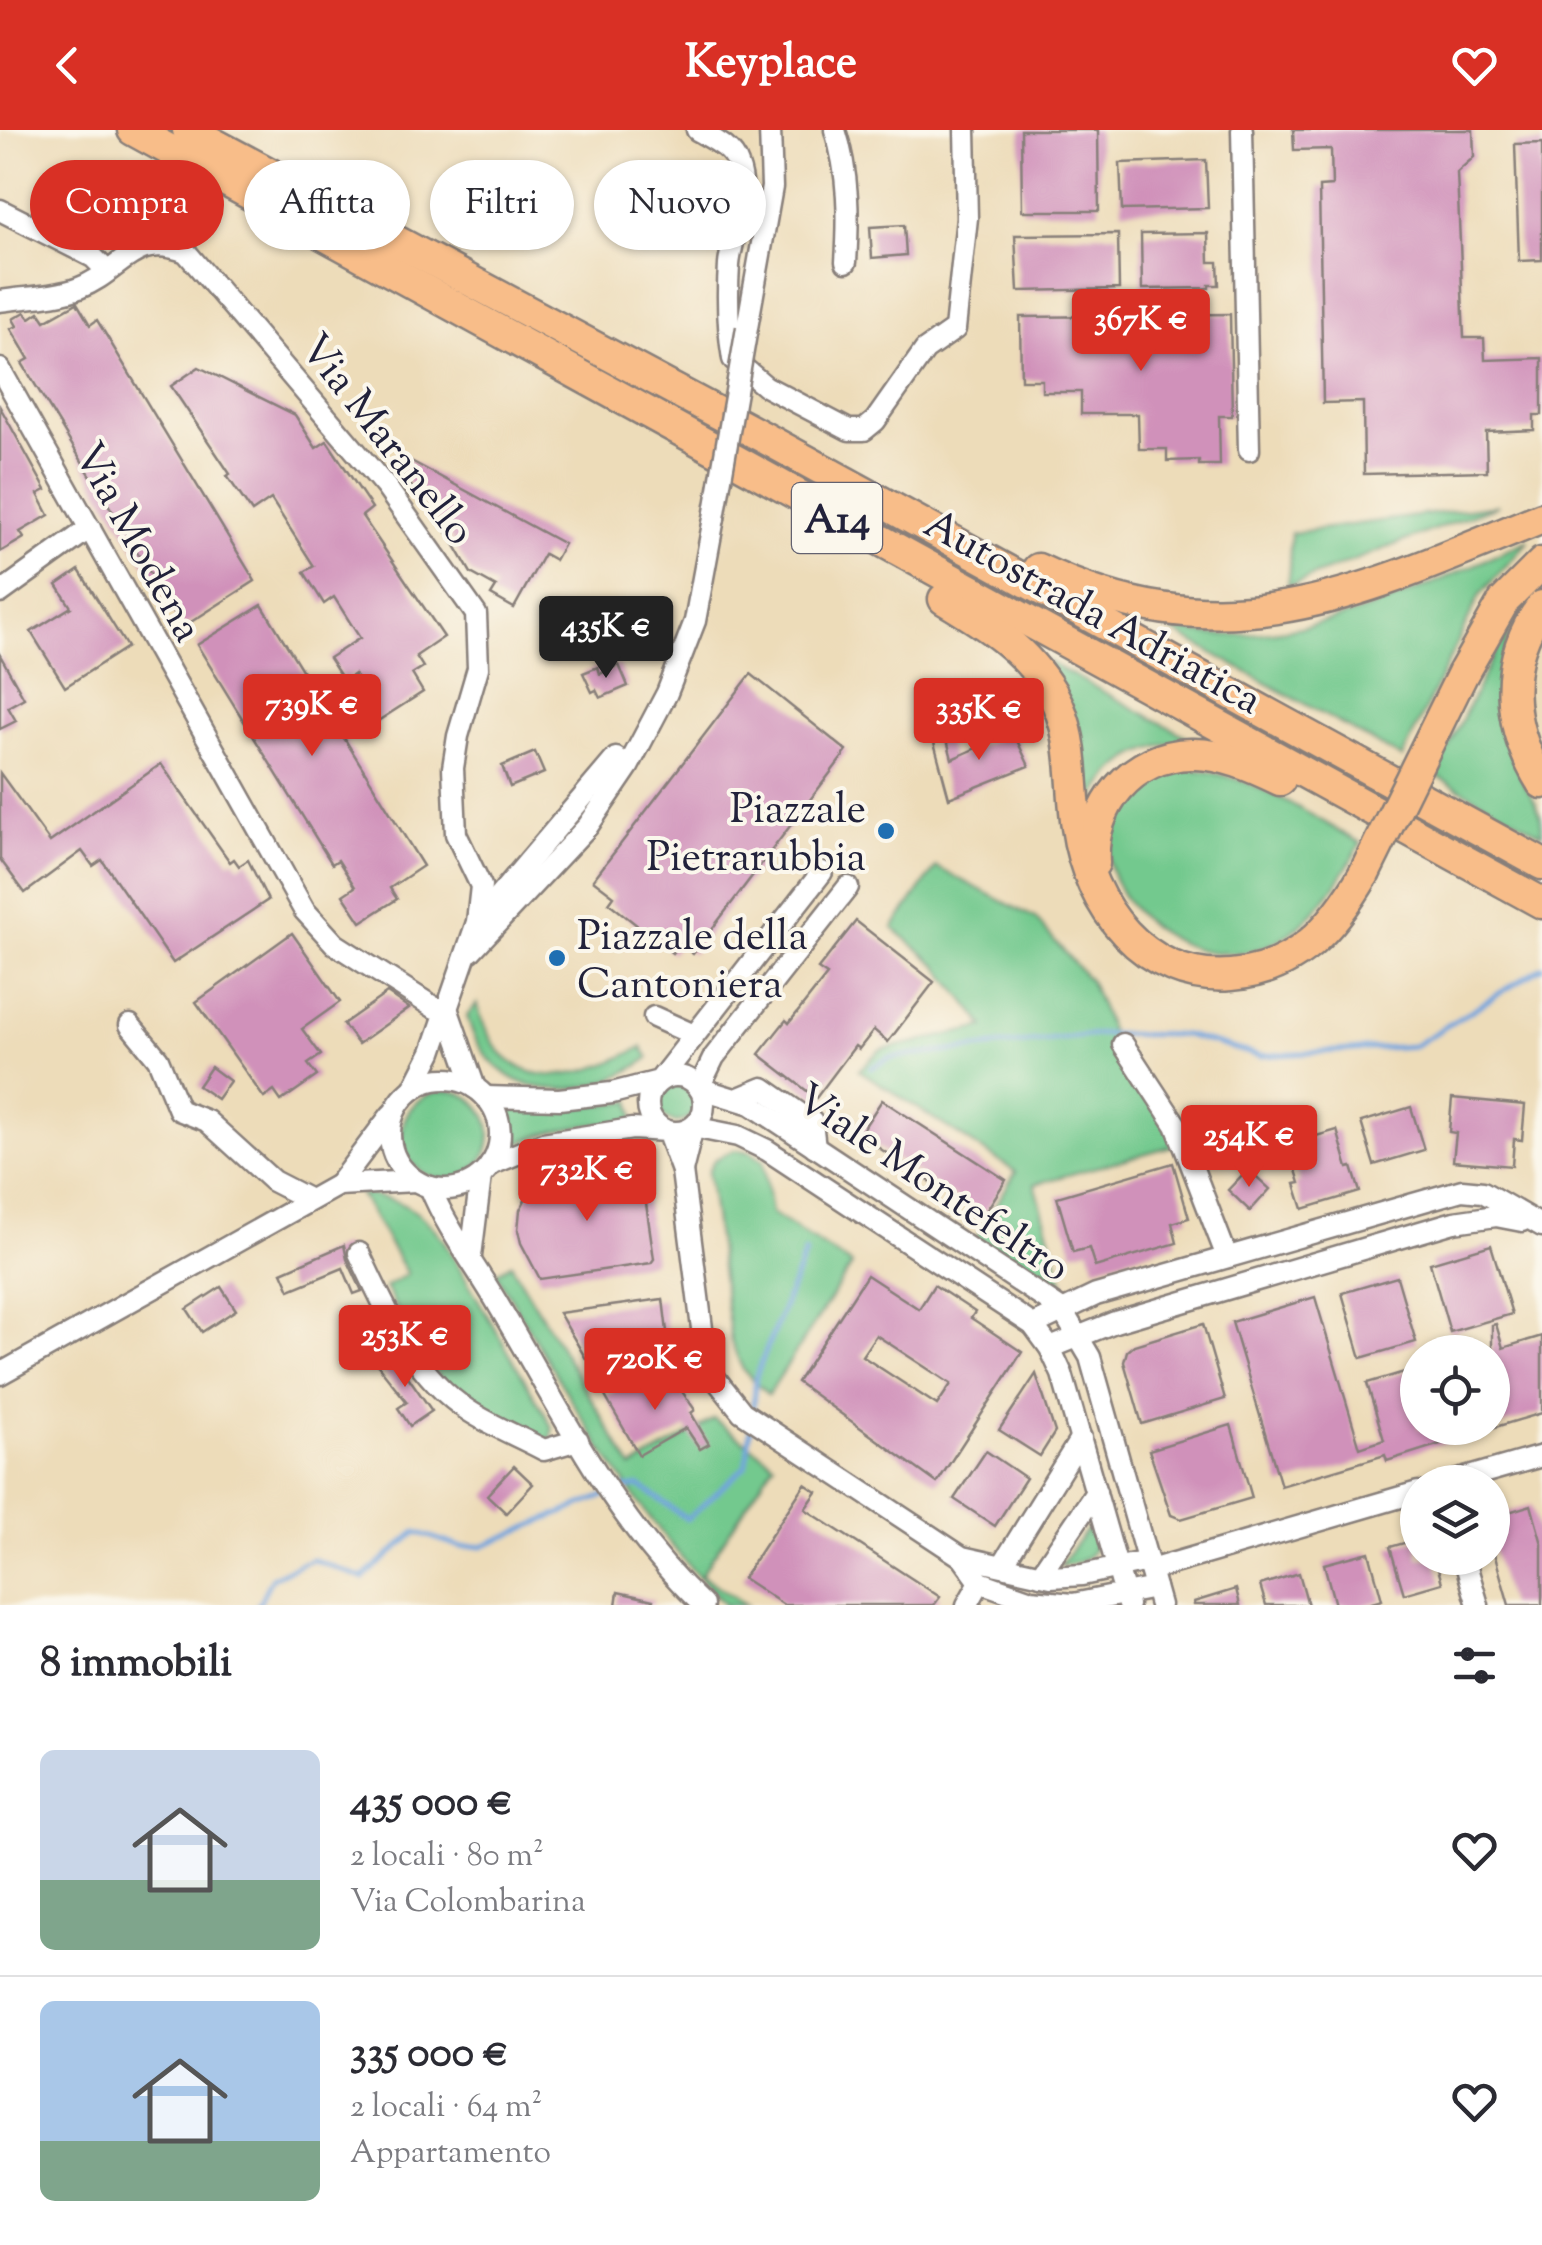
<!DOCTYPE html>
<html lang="it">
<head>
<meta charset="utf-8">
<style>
	body { margin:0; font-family:"Sorts Mill Goudy",serif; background:#f7f7f7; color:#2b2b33; height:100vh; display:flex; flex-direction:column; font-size:38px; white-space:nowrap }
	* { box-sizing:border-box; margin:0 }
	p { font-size:32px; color:#7c7c81 }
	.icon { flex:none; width:55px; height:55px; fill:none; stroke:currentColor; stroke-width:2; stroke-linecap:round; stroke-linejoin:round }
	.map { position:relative; height:1475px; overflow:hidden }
	.side { display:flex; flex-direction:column; background:#fff; flex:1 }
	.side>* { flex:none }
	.top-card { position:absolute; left:30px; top:30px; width:1000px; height:90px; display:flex; gap:20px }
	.tools { position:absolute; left:1400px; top:1205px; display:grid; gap:20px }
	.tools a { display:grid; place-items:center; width:110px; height:110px; border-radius:50%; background:#fff; box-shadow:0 2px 8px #0004; font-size:50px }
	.price { position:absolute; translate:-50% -85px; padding:0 22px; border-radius:10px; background:#d93025; color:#fff; font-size:32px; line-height:65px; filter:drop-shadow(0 2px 5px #0008) }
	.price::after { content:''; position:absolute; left:50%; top:60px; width:30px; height:22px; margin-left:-15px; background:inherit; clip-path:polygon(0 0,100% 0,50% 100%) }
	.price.active { background:#222; color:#fff }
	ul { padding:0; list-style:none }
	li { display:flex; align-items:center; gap:30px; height:250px; padding:0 40px }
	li+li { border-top:2px solid #e1e1e2 }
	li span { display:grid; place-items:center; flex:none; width:280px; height:200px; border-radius:15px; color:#555 }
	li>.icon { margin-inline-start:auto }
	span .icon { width:120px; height:120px; fill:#fffc; stroke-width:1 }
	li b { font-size:42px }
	h2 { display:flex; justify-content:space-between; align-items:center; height:120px; padding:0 40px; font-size:42px }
	.pill { padding:0 35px; border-radius:45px; background:#fff; box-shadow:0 2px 8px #0004; font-size:35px; line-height:90px }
	.pill.active { background:#d93025; color:#fff }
	header { display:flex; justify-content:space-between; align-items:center; height:130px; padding:0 40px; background:#d93025; color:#fff; font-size:45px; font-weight:700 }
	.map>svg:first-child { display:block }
</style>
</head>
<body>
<header><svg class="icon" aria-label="back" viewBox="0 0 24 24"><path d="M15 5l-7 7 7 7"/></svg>Keyplace<svg class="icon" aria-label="heart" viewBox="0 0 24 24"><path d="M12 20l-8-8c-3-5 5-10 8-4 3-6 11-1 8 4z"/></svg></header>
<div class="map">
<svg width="1542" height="1475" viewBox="0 0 1542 1475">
	<rect width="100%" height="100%" fill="#fbf7ec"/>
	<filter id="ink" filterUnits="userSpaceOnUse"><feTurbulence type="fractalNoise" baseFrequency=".01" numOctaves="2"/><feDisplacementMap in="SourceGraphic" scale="20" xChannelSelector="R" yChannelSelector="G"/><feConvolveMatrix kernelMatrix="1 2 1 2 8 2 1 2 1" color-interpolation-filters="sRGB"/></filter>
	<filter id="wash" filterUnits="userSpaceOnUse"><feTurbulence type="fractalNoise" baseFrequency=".0048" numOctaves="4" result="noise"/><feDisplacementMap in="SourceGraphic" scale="40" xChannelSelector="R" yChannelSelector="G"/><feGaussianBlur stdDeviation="2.25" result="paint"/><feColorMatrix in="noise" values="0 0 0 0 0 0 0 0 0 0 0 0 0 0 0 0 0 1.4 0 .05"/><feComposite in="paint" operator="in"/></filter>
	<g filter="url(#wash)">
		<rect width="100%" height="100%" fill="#eddcb9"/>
		<g fill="#73c98e" stroke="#4a7664" stroke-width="2.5">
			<path d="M1498,375L1288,456L1291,403Z"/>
			<path d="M1529,410L1480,465L1402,628L1167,498C1185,500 1203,505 1221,505C1330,507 1431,454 1529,410Z"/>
			<path d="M1514,483C1495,547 1495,584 1521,646C1532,672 1542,673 1542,704L1435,645Z"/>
			<path d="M1048,532L1193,610C1141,617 1111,629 1089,680Z"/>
			<path d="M1176,639C1245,638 1303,682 1361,713C1342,747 1322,779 1290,803C1176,884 1014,700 1176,639Z"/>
			<path d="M936,737L1035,788L1091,853L1115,912L1179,1014L1035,1054L1063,1152L1045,1150L976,1108L1016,1042L859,940L880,920L985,897L937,835L893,798Z"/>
			<path d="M477,874C502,968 574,954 642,917L649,928C585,975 491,975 467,886Z"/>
			<circle cx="677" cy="974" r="18"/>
			<circle cx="446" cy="1005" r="44"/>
			<path d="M631,971L634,990C591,995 550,997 512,1017L514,998L510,978L536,982Z"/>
			<path d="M734,1020L750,1022L763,1031L771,1083L852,1135L768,1265L743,1240L731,1212L708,1042L714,1030Z"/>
			<path d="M360,1064C396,1067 420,1079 442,1108L553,1298L552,1307L543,1312C517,1298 491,1286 467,1270C427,1245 406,1197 385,1157L407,1144Z"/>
			<path d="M511,1134L632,1338L714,1289L774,1333L701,1445L746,1475H725C629,1378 565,1260 496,1143Z"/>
			<path d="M1093,1391C1099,1420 1092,1434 1060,1435Z"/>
		</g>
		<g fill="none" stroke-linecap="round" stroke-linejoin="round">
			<g stroke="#72a4dd" stroke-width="5">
				<path d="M871,938L889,928L1104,904L1185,905L1260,926L1414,916L1542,837"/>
				<path d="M752,1283L756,1246L805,1123"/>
				<path d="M616,1360L640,1356L687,1389L746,1336L751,1294"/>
				<path d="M258,1475L272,1447L312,1429L363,1448L416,1402L461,1417L482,1416L606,1365"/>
			</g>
		</g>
		<g id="blocks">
			<g fill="#d091ba" fill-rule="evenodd">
				<path d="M1021,0H1098L1099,81H1022Z"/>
				<path d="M1293,0H1473L1474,27L1457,42L1464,208H1484L1485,230L1542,228V285H1534V300L1486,302L1487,341L1364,344L1363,272L1323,273L1319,57L1332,56L1331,19L1294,20Z"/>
				<path d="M1542,13V130L1519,131L1515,14Z"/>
				<path d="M1206,30L1208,78L1122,80L1120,33Z"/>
				<path d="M904,95L906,125L872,128L870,97Z"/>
				<path d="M1208,103L1209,132H1218L1219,155H1209V158L1142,159L1141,104Z"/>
				<path d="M1118,104L1119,159L1018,161L1015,105Z"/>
				<path d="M77,173L90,195L97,190L255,451L183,497L22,233L29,229L11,199L17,196L13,189L25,182L30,188L39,182L45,191Z"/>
				<path d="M1230,184L1232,286H1219L1220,335H1199V330L1167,331V319H1139L1138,284H1081V262H1042V250H1021L1020,187L1119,186L1120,205L1143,204L1142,185Z"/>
				<path d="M199,237L295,285L316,318L327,311L372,378L362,386L444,507L416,526L423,537L412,544L423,562L370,596L355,574L368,565L354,544L344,551L329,528L360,508L334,467L324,474L304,442L314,436L271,369L252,382L227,346L230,344L171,256Z"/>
				<path d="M0,277L46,360L38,364L49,385L20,402L24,408L0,422Z"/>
				<path d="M404,327L564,414L555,430L544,424L514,478L491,465L496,457L471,443L439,388L437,391L398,338Z"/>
				<path d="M79,440L127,517L65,557L31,502L71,477L57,455Z"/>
				<path d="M262,475L423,736L390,758L397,769L361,792L343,765L355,757L338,730L332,734L197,515Z"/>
				<path d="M0,525L24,568L8,577L16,591L0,599Z"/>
				<path d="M619,535L628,556L600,568L596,560L592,562L583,543L598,537L600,544Z"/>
				<path d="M751,544L847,621L693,824L680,814L672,823L609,773L614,766L593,750Z"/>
				<path d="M945,602L952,629L1013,602L1029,636L949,668L932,605Z"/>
				<path d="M535,622L544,643L510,657L502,636Z"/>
				<path d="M161,634L230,732L234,729L239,736L248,730L268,770L173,833L102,730L93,736L82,721L25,763L0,729V643L50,712Z"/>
				<path d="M856,791L934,852L888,912L874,900L859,919L855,916L816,968L759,924L786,890L789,893L827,845L818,839Z"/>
				<path d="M292,803L340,872L302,899L321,925L308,934L317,946L281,971L274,961L264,968L196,872Z"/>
				<path d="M387,863L409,878L358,914L343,894Z"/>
				<path d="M211,937L230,951L217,969L198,956Z"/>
				<path d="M1452,968L1525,975L1522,1010L1514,1009L1512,1036L1453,1031L1456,1003L1449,1002Z"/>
				<path d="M882,970L1006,1050L983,1086L859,1005Z"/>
				<path d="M1411,977L1424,1020L1374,1035L1361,992Z"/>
				<path d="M1337,1000L1348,1038L1352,1037L1360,1062L1303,1079L1295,1054L1300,1053L1288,1014Z"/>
				<path d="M1173,1033L1189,1088L1172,1093L1177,1113L1095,1137L1089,1118L1073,1122L1057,1067Z"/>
				<path d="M637,1038L642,1046L654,1129L651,1133L540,1149L521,1113L518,1100L520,1080L529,1062L545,1050Z"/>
				<path d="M1248,1039L1270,1059L1250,1081L1228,1060Z"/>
				<path d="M344,1115L347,1129L362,1161L354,1164L343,1138L290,1160L282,1142Z"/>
				<path d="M1491,1115L1512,1184L1450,1202L1430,1133Z"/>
				<path d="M867,1145L919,1179L934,1155L975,1182L971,1188L1022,1222L937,1353L797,1252ZM876,1205L951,1254L937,1275L862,1226Z"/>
				<path d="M1397,1147L1416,1212L1361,1228L1342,1163Z"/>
				<path d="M221,1157L236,1180L202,1202L187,1179Z"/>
				<path d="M1315,1167L1360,1318L1384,1310L1367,1253L1418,1238V1298H1481V1301L1387,1331L1385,1325L1281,1356L1232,1192Z"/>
				<path d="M663,1169L669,1218L586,1229L559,1183Z"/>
				<path d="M1203,1194L1225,1269L1142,1294L1124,1232L1127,1221L1134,1215Z"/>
				<path d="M1496,1194L1503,1218L1542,1206V1283L1492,1298V1195Z"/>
				<path d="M390,1221L432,1281L410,1296L398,1278L407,1272L376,1233Z"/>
				<path d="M667,1240L695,1280L691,1283L709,1314L700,1319L686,1298L639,1325L605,1266L629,1253L633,1260Z"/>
				<path d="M1036,1244L1055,1302L1040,1326L999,1300Z"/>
				<path d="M1231,1295L1252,1368L1181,1389L1171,1385L1149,1320Z"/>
				<path d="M986,1321L1026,1348L995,1396L954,1369Z"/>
				<path d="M514,1336L533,1354L506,1383L487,1365Z"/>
				<path d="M805,1354L817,1362L805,1379L940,1467L934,1475H784L743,1448Z"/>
				<path d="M1531,1375L1542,1414V1475H1509L1492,1416L1494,1392L1499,1385Z"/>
				<path d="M1418,1409V1428H1435L1442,1453L1404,1464L1390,1417Z"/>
				<path d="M1369,1422L1382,1470L1365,1475H1335L1324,1434Z"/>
				<path d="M1299,1443L1308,1475H1266L1260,1455Z"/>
				<path d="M1236,1459L1240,1475H1194V1472Z"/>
				<path d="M618,1462L653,1470L652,1475H616Z"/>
			</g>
		</g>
	</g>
	<g filter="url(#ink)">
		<use href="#blocks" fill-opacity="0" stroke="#887f7a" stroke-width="2.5"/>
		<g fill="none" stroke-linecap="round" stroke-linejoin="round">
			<defs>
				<g id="minor">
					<path d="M697,0C712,9 732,17 738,35C751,68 732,103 729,135C727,165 728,199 733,229L765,256L849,300H864L875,291L925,220L955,199L967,88L965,0"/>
					<path d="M835,0C849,44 849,87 846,132"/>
					<path d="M1242,0L1249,320"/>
					<path d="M0,80L93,127L107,141"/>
					<path d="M0,171C25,167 56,167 79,158C122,142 133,101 186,122L386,357L476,484L478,538L458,606L453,638L456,704L481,756L477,792L432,922L413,959"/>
					<path d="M747,198L772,57L770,0"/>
					<path d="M0,239L304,780L335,814L435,878H447"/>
					<path d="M0,463L90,398"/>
					<path d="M848,757L714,927L699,958L751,974L1062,1180L1090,1227L1160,1475"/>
					<path d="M477,792L616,628"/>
					<path d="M471,821L588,696L628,637L667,563L695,491L714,388"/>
					<path d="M447,878L475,958"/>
					<path d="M654,887L694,905"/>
					<path d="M130,895L158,929L179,980L207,991L273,1051L310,1070"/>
					<path d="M1123,914L1176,995L1227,1127"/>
					<circle cx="676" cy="974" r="28"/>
					<circle cx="445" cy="1004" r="55"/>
					<path d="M486,967L559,969L612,963L659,951L822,742"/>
					<path d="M739,968L763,958L812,992L815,1017"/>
					<path d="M490,1035L543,1013L632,999L667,1001L682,1041L693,997L738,1006L767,1020L1033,1195L1050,1218L1062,1244L1128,1475"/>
					<path d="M682,1041L705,1222L711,1243L742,1282L962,1427L1051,1447L1082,1445L1148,1431"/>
					<path d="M338,1055L391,985"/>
					<path d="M430,1057C447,1100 476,1136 499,1176C560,1279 615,1393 703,1475"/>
					<path d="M359,1123C386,1180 414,1246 469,1281C492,1296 520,1307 544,1320L578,1310"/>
					<path d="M471,1126L481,1046"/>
					<path d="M1033,1195L1096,1165L1462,1060L1483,1062L1542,1096"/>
					<path d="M1050,1218L1115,1192L1454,1092L1496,1086L1522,1091"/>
					<path d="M0,1244L338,1055L416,1051"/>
					<path d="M1451,1352L1542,1326"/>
					<path d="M962,1427L980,1452L1031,1470L1073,1474L1155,1458"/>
					<path d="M1464,1428L1478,1475"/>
					<path d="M1003,1434L1081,1308"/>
					<path d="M1150,1440L1418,1362"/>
					<path d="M1040,1445L1096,1362"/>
					<path d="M967,1475L980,1452"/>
				</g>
				<g id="highway">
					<path d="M133,0L1542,773"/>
					<path d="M188,0L763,307L1542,734"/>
					<path d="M1038,439C1230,530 1362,461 1542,388"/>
					<path d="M944,469C986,494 1026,519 1052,563C1076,605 1070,651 1077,697C1088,776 1145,852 1231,845C1297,840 1333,797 1364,744"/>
					<path d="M1542,476C1501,531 1507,596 1542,653"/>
					<path d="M1463,543L1504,471L1542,433"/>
					<path d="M1094,733C1090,676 1132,625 1191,624C1222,623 1253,637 1280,650"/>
				</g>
			</defs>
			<use href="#minor" stroke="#887f7a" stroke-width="25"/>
			<use href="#highway" stroke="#887f7a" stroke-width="35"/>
			<use href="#minor" stroke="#fff" stroke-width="20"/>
			<use href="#highway" stroke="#f8bd89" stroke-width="30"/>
			<defs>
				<path id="minor-bridge" d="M714,388L747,198"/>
				<path id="highway-bridge" d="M1364,744L1463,543"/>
			</defs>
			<use href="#minor-bridge" stroke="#887f7a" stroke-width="25" stroke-linecap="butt"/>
			<use href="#highway-bridge" stroke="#887f7a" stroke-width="35" stroke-linecap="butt"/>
			<use href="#minor-bridge" stroke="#fff" stroke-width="20"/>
			<use href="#highway-bridge" stroke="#f8bd89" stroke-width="30"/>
		</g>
	</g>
	<g fill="#1f6fb2" stroke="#fbf7ec" stroke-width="4">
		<circle cx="886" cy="701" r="10"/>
		<circle cx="557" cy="828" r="10"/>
	</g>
	<g text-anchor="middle" stroke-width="8" stroke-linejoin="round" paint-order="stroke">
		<rect fill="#fbf7ec" stroke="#636270" stroke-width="2.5" x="792" y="353" width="90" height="70" rx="8"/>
		<g font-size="40" font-weight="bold" fill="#22223b">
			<text x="837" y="402">A14</text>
		</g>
		<g font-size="42" fill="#22223b" stroke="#fbf7ec">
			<text transform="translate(389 308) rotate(52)" y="15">Via Maranello</text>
			<text transform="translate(140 411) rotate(61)" y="15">Via Modena</text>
			<text transform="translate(1094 480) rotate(29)" y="15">Autostrada Adriatica</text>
			<text transform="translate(934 1051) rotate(34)" y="15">Viale Montefeltro</text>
		</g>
		<g font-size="42" fill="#22223b" stroke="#fbf7ec" text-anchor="end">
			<text x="866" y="692">Piazzale<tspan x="866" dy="48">Pietrarubbia</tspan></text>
			<text x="577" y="819" text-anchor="start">Piazzale della<tspan x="577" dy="48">Cantoniera</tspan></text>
		</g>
	</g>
</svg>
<div class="tools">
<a><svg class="icon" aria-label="locate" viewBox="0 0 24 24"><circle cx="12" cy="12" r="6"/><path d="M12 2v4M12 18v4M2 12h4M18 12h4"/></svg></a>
<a><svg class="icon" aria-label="layers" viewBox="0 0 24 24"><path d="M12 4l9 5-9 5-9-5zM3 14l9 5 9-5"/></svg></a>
</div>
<b class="price" style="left:1141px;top:244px">367K €</b>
<b class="price active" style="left:606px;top:551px">435K €</b>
<b class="price" style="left:312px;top:629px">739K €</b>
<b class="price" style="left:979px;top:633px">335K €</b>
<b class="price" style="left:1249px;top:1060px">254K €</b>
<b class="price" style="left:587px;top:1094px">732K €</b>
<b class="price" style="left:405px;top:1260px">253K €</b>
<b class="price" style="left:655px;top:1283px">720K €</b>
<div class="top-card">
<a class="pill active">Compra</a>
<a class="pill">Affitta</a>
<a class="pill">Filtri</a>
<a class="pill">Nuovo</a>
</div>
</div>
<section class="side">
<h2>8 immobili<svg class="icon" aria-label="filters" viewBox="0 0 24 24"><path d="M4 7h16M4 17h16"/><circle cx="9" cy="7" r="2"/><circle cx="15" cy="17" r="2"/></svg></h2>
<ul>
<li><span style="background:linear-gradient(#c9d6e8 65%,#7fa58c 0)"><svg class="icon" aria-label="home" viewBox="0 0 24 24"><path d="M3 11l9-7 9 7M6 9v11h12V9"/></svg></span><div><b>435 000 €</b><p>2 locali · 80 m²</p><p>Via Colombarina</p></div><svg class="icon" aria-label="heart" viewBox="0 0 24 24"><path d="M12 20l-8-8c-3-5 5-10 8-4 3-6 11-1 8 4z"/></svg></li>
<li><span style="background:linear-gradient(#a9c7e8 70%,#7fa58c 0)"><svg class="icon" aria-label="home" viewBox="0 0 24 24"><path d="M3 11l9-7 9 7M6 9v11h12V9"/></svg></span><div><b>335 000 €</b><p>2 locali · 64 m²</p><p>Appartamento</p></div><svg class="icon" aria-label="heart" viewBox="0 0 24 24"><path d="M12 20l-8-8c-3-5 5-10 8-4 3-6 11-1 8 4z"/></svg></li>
</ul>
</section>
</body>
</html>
